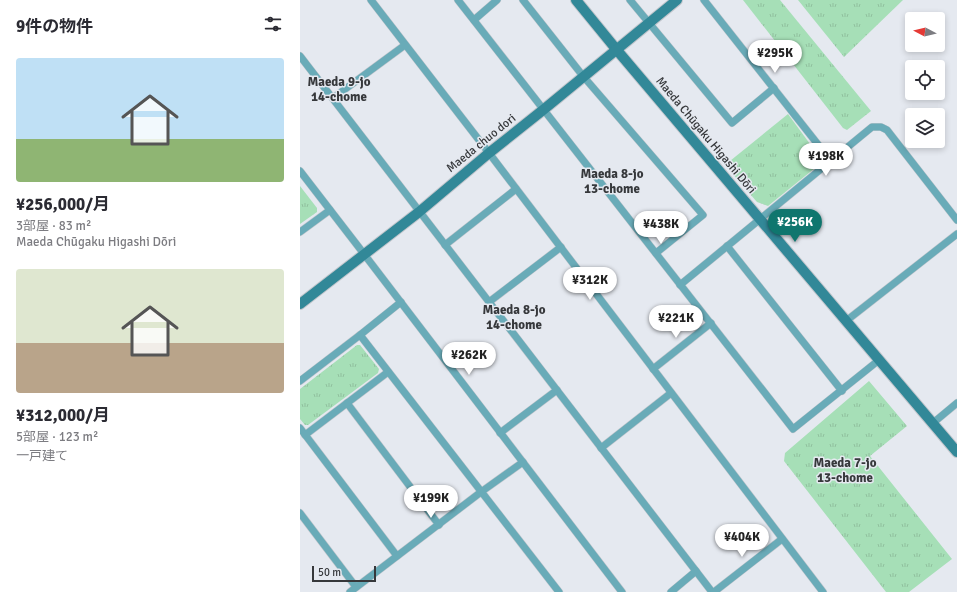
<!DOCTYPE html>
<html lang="ja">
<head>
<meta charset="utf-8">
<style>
	body { margin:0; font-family:Signika,"Noto Sans JP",sans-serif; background:#f7f7f7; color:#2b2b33; height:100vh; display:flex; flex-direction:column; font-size:15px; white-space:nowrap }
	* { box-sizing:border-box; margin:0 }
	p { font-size:13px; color:#7c7c81 }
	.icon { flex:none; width:22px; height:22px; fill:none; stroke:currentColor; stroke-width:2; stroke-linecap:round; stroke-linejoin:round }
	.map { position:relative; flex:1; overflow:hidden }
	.sheet { display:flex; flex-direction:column; background:#fff; width:300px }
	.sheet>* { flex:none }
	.needle { width:26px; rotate:277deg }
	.fabs { position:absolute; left:605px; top:12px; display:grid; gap:8px }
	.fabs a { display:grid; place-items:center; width:40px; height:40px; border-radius:4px; background:#fff; box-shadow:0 2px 6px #0003; font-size:20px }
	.scale { position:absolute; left:12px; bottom:10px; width:64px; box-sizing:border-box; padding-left:4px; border:2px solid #36383b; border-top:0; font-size:11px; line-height:14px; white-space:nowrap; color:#36383b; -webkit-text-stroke:3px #e5e9f0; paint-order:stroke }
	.price { position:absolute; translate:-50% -34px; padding:0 9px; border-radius:14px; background:#fff; color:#222; font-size:13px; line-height:26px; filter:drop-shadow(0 1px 2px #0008) }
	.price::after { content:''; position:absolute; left:50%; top:24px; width:12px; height:9px; margin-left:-6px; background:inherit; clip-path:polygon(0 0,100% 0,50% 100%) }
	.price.on { background:#0f766e; color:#fff }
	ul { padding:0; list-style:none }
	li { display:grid; align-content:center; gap:8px; height:212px; padding:0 16px }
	li span { display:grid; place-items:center; height:124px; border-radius:4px; color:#555 }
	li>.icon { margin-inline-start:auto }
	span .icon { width:72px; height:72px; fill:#fffc; stroke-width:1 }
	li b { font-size:17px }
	h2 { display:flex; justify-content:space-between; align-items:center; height:48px; padding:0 16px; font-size:17px }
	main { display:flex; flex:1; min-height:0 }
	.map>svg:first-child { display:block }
</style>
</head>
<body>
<main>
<section class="sheet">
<h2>9件の物件<svg class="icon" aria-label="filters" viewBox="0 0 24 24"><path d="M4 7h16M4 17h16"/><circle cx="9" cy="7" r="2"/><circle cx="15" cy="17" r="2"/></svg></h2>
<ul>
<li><span style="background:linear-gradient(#bfe0f5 65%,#8fb573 0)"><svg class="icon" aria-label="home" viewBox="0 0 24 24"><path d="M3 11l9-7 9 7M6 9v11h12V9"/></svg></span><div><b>¥256,000/月</b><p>3部屋 · 83 m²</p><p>Maeda Chūgaku Higashi Dōri</p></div></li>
<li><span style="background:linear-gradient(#dfe7d0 60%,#b9a48a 0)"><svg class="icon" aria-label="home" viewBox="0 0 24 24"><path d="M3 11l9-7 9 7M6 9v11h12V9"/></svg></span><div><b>¥312,000/月</b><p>5部屋 · 123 m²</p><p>一戸建て</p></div></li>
</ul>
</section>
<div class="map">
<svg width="657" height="592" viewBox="0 0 657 592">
	<defs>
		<pattern id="grass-tufts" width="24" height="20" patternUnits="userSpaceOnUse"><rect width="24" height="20" fill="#a6dfb7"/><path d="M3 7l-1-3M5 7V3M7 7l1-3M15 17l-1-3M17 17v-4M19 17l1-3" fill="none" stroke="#90c09e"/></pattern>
	</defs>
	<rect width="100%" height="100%" fill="#e5e9f0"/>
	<g fill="url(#grass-tufts)">
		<path d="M443,0H480L571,111L547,130L543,128Z"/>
		<path d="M498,0H603L544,57Z"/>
		<path d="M488,114L521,159L520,164L468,206L457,202L425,165Z"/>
		<path d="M0,186L17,208V212L0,224Z"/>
		<path d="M57,345H60L79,369L78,373L8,425H5L0,419V389Z"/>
		<path d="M569,381L607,426L570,456L652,559L609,592H586L484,461L485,453Z"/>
	</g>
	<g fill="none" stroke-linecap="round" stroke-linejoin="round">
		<defs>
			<g id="street">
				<path d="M71,0L189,153L523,592"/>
				<path d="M158,0L493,429L579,360"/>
				<path d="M223,0L283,76L403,215L356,253"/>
				<path d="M330,0L432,123L474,88"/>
				<path d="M404,0L531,161"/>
				<path d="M174,20L197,0"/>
				<path d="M0,56L412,592"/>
				<path d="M33,98L105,45"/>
				<path d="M0,171L64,254L322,592"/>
				<path d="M0,232L30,210"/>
				<path d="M145,245L216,189"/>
				<path d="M427,246L542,391"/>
				<path d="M380,285L572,127H581L587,130L657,220"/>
				<path d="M189,302L261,247"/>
				<path d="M546,321L657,234"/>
				<path d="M60,335L259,592"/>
				<path d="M353,369L411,323"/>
				<path d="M0,381L60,335L101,302"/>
				<path d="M47,403L139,525"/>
				<path d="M633,423L657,403"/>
				<path d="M0,428L97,556"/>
				<path d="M200,433L257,390"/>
				<path d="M5,435L88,372"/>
				<path d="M301,448L371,393"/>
				<path d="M0,513L56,587"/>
				<path d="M50,592L181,492L223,462"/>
				<path d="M371,592L396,571"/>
				<path d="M414,592L482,539"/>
			</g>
			<g id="secondary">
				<path d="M276,0L316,49L657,452"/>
				<path d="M0,304L119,212L189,153L243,110L377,0"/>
			</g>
		</defs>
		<use href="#street" stroke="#c2c6cc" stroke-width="8"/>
		<use href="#secondary" stroke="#c2c6cc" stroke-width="12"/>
		<use href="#street" stroke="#69abb8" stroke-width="7"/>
		<use href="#secondary" stroke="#328898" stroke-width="10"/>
	</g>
	<g text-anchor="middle" stroke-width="3" stroke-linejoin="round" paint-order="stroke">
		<g font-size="12" fill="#36383b" stroke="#e5e9f0">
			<text transform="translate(406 135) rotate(50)" y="4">Maeda Chūgaku Higashi Dōri</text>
			<text transform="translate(181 143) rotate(-39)" y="4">Maeda chuo dori</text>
		</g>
		<g font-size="13" font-weight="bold" fill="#36383b" stroke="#e5e9f0">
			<text x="39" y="86">Maeda 9-jo<tspan x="39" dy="15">14-chome</tspan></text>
			<text x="312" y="178">Maeda 8-jo<tspan x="312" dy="15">13-chome</tspan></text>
			<text x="214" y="314">Maeda 8-jo<tspan x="214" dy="15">14-chome</tspan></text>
			<text x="545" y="467">Maeda 7-jo<tspan x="545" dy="15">13-chome</tspan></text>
		</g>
	</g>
</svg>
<div class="fabs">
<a><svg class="needle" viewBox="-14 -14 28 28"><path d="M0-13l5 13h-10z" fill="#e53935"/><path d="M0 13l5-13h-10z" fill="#7c7c81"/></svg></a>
<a><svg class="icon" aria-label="locate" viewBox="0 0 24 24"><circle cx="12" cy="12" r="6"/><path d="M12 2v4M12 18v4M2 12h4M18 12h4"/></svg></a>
<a><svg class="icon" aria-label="layers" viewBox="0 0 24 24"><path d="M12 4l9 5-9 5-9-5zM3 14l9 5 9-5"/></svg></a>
</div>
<div class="scale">50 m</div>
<b class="price" style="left:475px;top:74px">¥295K</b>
<b class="price" style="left:526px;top:177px">¥198K</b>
<b class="price on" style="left:495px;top:243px">¥256K</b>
<b class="price" style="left:361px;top:245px">¥438K</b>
<b class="price" style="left:290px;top:301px">¥312K</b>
<b class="price" style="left:376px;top:339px">¥221K</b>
<b class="price" style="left:169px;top:376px">¥262K</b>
<b class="price" style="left:131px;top:519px">¥199K</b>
<b class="price" style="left:442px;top:558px">¥404K</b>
</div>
</main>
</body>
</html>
